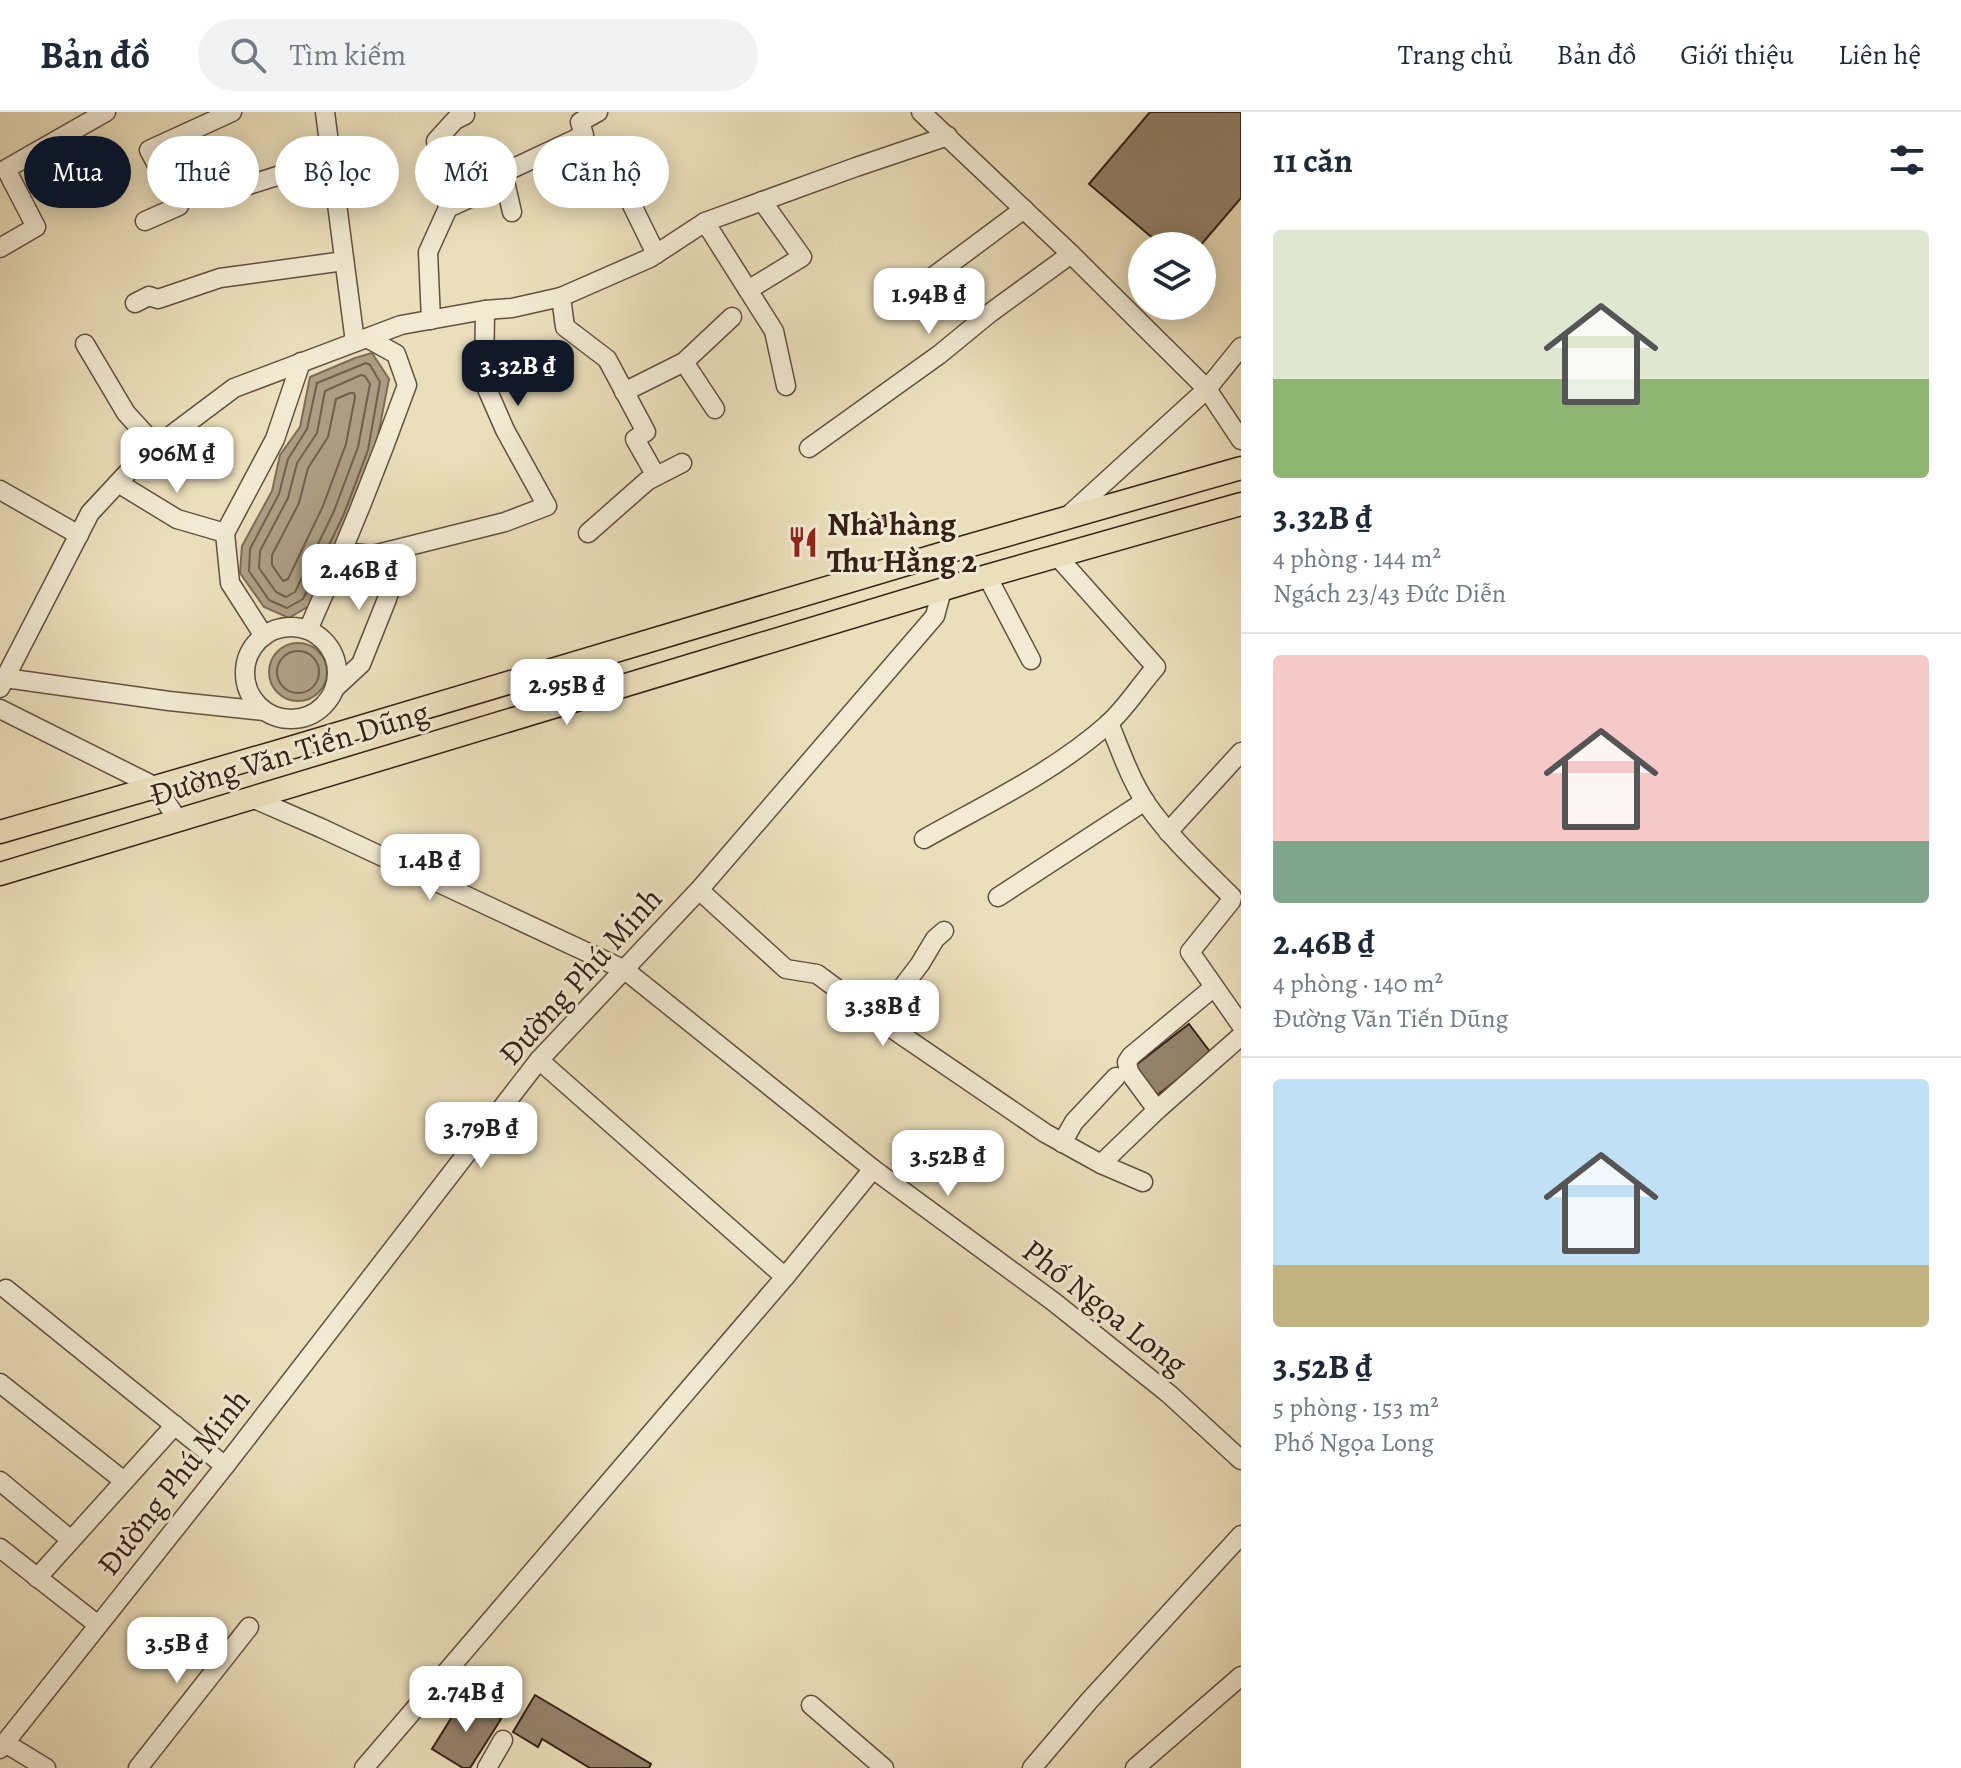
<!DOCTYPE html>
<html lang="vi">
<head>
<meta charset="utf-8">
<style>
	body { margin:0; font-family:Alegreya,serif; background:#f2f2f3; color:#1f2937; height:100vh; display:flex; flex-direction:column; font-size:30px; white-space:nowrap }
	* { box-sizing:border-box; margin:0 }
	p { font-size:26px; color:#747a83 }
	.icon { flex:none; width:44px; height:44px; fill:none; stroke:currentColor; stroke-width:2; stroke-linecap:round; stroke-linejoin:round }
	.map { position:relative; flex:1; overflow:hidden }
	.drawer { display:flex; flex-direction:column; background:#fff; width:720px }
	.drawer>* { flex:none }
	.banner { position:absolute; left:24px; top:24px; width:760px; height:72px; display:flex; gap:16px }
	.buttons { position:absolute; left:1128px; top:120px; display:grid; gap:16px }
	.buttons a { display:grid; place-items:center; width:88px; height:88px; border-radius:50%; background:#fff; box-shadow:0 4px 20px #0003; font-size:40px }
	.price { position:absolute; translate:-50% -68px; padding:0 18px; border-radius:16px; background:#fff; color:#222; font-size:26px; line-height:52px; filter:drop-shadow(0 2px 4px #0008) }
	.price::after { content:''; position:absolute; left:50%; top:48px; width:24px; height:18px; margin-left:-12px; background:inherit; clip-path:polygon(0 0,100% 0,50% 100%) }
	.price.selected { background:#111827; color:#fff }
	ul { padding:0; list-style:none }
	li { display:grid; align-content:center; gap:16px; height:424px; padding:0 32px }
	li+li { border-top:2px solid #e0e1e3 }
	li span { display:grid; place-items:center; height:248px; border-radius:8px; color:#555 }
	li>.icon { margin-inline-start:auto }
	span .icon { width:144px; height:144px; fill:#fffc; stroke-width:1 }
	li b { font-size:34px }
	h2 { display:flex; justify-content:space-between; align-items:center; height:96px; padding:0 32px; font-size:34px }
	.chip { padding:0 28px; border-radius:36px; background:#fff; box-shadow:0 4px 20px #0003; font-size:28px; line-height:72px }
	.chip.selected { background:#111827; color:#fff }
	header { display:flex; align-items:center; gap:48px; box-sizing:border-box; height:112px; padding:0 40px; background:#fff; border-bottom:2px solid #e0e1e3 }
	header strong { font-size:38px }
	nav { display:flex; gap:44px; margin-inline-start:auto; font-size:28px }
	.search { width:560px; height:72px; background:#f2f2f3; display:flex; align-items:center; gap:20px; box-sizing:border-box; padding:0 28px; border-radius:44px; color:#747a83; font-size:30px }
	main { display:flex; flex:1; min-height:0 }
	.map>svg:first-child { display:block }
</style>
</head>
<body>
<header>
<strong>Bản đồ</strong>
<div class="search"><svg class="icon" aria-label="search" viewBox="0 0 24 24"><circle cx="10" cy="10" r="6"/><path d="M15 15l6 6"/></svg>Tìm kiếm</div>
<nav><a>Trang chủ</a><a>Bản đồ</a><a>Giới thiệu</a><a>Liên hệ</a></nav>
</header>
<main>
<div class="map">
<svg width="1241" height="1656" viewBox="0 0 1241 1656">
	<rect width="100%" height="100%" fill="#ebdfbb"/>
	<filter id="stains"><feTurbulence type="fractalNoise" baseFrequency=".0025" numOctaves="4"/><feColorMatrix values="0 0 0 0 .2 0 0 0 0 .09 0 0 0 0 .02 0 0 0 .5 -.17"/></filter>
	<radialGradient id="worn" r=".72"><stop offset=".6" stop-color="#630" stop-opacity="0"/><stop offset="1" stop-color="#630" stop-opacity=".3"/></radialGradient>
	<g fill="#ad9e83" stroke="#7d6c58" stroke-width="2">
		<path d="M372,241L389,267L375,340L351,405L309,494L289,506L264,495L240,461L242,434L272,379L280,343L300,315L310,265L355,246Z"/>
		<circle cx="298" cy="560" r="29"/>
	</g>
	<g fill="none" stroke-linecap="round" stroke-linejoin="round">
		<g stroke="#725f4d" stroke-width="2">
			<path d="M366,251L370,253L380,270L368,338L344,402L303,487L287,496L269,488L249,459L250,437L279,382L288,347L307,317L317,271Z"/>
			<path d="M361,263L365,264L370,272L358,335L334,399L295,480L286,485L276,480L259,456L260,439L288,386L297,351L317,321L325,279Z"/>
			<path d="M350,281H354L355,285L346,332L323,394L288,467L283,469L272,453V443L299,391L308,356L328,325L336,287Z"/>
			<circle cx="298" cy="560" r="21"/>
		</g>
	</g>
	<g fill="#94836c" stroke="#362017" stroke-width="2">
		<path d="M1150,0H1241V86L1200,134H1162L1089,72Z"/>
		<path d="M885,403L886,414L859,421L858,411Z"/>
		<path d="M1189,912L1211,941L1155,985L1132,956Z"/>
		<path d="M535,1583L651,1652L649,1656H590L542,1627L538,1635L513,1620Z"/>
		<path d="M465,1584L501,1607L470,1656H463L432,1637Z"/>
	</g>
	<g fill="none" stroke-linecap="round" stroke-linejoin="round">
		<defs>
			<g id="minor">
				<path d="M325,0L355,230"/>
				<path d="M921,0L1071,142L1207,277L1241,328"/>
				<path d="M505,70L512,100"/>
				<path d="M236,77L331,47"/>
				<path d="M631,91L656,142"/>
				<path d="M448,96L505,70L503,61L584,23L580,10L598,0"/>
				<path d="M145,109L179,94L149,38L232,0"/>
				<path d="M705,110L774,219L786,274"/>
				<path d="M0,136L36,115L6,57L106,0"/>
				<path d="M748,178L802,145L762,89"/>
				<path d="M561,185L565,215L607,247L646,320L635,327L656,364"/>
				<path d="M899,190L1024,97"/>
				<path d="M135,191L149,184L158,187L220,166L344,149"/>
				<path d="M431,208L428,140L448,96L436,29L455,8L465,3L464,0"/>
				<path d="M85,232L126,301L156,334"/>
				<path d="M684,250L715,297"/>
				<path d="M624,280L684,250L732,205"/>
				<path d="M809,336L940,242L990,201L1071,142"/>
				<path d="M118,371L177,407L225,421"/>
				<path d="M0,378L79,423"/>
				<path d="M1068,404L1207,277L1241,235"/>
				<path d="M588,421L647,369L682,351"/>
				<path d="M342,440L373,443L505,410L547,394L505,318L484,270L485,198"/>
				<path d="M987,464L1031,548"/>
				<circle cx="291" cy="561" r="46"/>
				<path d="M308,518C344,438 377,356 407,273L396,242L367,226"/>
				<path d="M264,524L230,471L225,421L275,327L301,250"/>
				<path d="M5,566L169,589L264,599"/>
				<path d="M0,576L90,401L142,345L234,276L401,213L485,198L512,196L561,185L650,146L705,110L856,55L948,24"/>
				<path d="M334,577L361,552L387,487L404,436"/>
				<path d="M0,597L156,675L178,708"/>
				<path d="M1109,611C1120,637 1130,667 1146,691C1170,726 1202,755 1232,785L1231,789L1190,840L1241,913"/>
				<path d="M252,686L321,716L625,858L873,1057L1054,1190L1169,1282L1241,1348"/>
				<path d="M1168,720L1241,640"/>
				<path d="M924,727C986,692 1054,660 1108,612C1126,596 1140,573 1156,555L1057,444"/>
				<path d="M699,778L786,857L817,862L878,907L1045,1021L1101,1052L1143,1070"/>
				<path d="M998,785L1145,689"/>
				<path d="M878,907L920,852L935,827L944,819"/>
				<path d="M539,948L785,1165"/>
				<path d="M1157,998L1129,960L1127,950L1131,944L1214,875"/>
				<path d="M1062,1031L1074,1010L1116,965"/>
				<path d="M1101,1052L1157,998L1241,924"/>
				<path d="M6,1177L225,1354"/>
				<path d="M0,1271L124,1369"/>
				<path d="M0,1369L71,1428"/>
				<path d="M0,1436L98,1513"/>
				<path d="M37,1466L175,1313"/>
				<path d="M811,1593L884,1656"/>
				<path d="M5,1631L46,1656"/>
				<path d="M0,1637L225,1354L539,948L699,778L935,504L942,478"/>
				<path d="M138,1656L249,1515"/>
				<path d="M364,1656L785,1165L873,1057"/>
				<path d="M487,1656L503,1628"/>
				<path d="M1032,1656L1089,1589L1241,1423"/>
				<path d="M1135,1656L1241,1564"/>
			</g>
			<g id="major">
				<path d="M0,720L283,638L954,438L1241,356"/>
				<path d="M0,762L987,464L1241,392"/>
			</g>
		</defs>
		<use href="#minor" stroke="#635040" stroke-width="21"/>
		<use href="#major" stroke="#362017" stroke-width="25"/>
		<use href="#minor" stroke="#f2ead3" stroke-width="18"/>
		<use href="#major" stroke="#ebdfbb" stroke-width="22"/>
	</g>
	<defs>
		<symbol id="restaurant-bare" viewBox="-9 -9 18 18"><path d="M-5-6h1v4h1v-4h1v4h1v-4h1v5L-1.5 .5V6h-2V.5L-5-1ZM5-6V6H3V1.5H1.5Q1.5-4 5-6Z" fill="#8f2418" stroke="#f2ead3" stroke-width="2.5" paint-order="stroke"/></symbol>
	</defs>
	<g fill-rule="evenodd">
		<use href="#restaurant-bare" x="781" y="408" width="44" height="44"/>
	</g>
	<g text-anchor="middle" stroke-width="6" stroke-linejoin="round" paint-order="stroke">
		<g font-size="32" font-weight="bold" fill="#362017" stroke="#f2ead3" text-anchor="start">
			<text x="827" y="423">Nhà hàng<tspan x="827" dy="37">Thu Hằng 2</tspan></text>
		</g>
		<g font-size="32" fill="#362017" stroke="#f2ead3">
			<text transform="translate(289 641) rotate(-17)" y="11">Đường Văn Tiến Dũng</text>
			<text transform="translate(580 864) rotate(-48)" y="11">Đường Phú Minh</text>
			<text transform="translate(1105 1195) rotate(38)" y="11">Phố Ngọa Long</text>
			<text transform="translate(173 1370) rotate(-52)" y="11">Đường Phú Minh</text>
		</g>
	</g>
	<rect width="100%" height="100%" filter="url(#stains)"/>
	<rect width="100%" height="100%" fill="url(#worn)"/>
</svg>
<div class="buttons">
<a><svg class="icon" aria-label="layers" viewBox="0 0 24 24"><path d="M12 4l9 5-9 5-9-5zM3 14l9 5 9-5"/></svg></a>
</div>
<b class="price" style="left:929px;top:224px">1.94B ₫</b>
<b class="price selected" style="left:518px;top:296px">3.32B ₫</b>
<b class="price" style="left:177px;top:383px">906M ₫</b>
<b class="price" style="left:359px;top:500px">2.46B ₫</b>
<b class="price" style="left:567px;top:615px">2.95B ₫</b>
<b class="price" style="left:430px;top:790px">1.4B ₫</b>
<b class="price" style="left:883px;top:936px">3.38B ₫</b>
<b class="price" style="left:481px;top:1058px">3.79B ₫</b>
<b class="price" style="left:948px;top:1086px">3.52B ₫</b>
<b class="price" style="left:177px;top:1573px">3.5B ₫</b>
<b class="price" style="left:466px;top:1622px">2.74B ₫</b>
<div class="banner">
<a class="chip selected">Mua</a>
<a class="chip">Thuê</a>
<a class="chip">Bộ lọc</a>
<a class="chip">Mới</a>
<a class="chip">Căn hộ</a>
</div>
</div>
<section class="drawer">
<h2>11 căn<svg class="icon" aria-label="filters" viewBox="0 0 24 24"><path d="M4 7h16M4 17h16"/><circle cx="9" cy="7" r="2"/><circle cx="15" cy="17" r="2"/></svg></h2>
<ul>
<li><span style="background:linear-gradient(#dfe7d0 60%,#8fb573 0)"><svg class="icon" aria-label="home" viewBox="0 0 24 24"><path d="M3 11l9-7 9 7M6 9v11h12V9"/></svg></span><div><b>3.32B ₫</b><p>4 phòng · 144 m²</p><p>Ngách 23/43 Đức Diễn</p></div></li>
<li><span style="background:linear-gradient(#f6c9c9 75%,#7fa58c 0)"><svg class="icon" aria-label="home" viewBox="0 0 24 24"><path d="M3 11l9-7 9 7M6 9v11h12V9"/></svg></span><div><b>2.46B ₫</b><p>4 phòng · 140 m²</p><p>Đường Văn Tiến Dũng</p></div></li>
<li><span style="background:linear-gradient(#bfe0f5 75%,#c2b280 0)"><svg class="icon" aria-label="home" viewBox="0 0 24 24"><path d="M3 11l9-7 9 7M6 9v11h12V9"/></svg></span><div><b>3.52B ₫</b><p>5 phòng · 153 m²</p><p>Phố Ngọa Long</p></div></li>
</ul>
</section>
</main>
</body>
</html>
